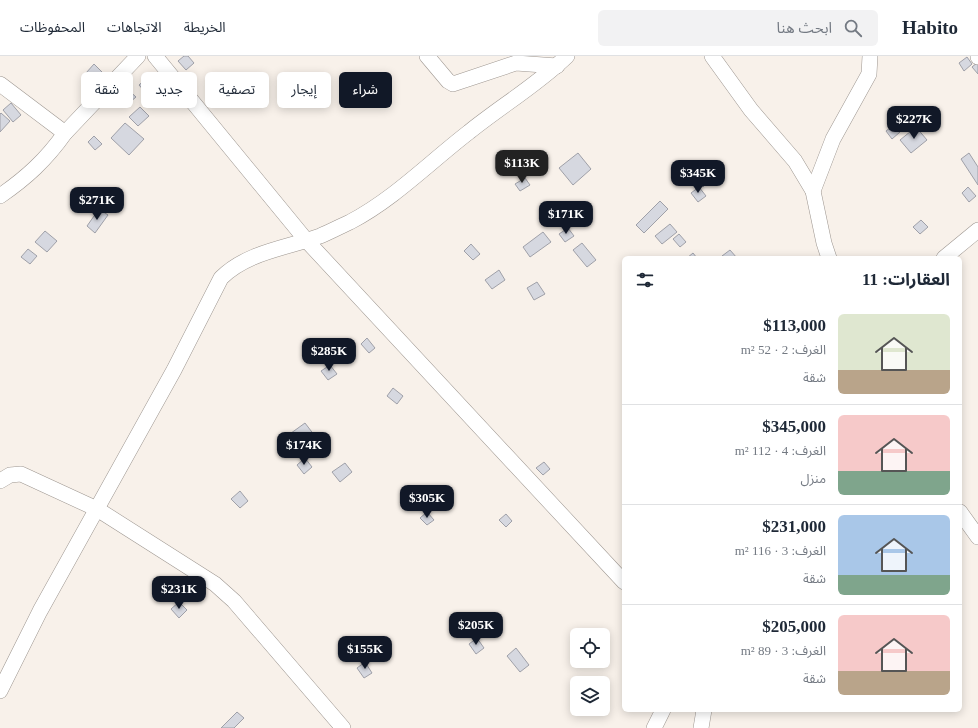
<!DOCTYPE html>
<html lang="ar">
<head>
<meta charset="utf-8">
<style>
	body { margin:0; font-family:"Times New Roman","Noto Sans Arabic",serif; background:#f2f2f3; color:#1f2937; direction:rtl; height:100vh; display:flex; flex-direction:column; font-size:15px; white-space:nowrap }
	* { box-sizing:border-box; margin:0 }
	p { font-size:13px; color:#747a83 }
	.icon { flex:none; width:22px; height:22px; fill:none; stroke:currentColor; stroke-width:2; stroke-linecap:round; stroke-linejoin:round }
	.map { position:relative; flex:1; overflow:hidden; direction:ltr }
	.drawer { position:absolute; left:622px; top:200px; width:340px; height:456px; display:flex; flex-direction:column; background:#fff; border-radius:6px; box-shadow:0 2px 10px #0003; direction:rtl }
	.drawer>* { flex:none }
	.top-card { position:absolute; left:12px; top:16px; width:380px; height:36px; direction:rtl; display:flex; gap:8px }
	.buttons { position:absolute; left:570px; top:572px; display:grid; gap:8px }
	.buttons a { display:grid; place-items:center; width:40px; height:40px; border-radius:6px; background:#fff; box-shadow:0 2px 10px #0003; font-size:20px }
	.price { position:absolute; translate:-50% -34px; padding:0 9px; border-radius:8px; background:#111827; color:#fff; font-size:13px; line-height:26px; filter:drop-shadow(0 1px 2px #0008) }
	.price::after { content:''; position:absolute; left:50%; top:24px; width:12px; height:9px; margin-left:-6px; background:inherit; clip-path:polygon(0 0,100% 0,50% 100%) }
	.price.active { background:#222; color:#fff }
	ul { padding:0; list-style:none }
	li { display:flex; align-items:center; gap:12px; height:100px; padding:0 12px }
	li+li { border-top:1px solid #e0e1e3 }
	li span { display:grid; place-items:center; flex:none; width:112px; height:80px; border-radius:6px; color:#555 }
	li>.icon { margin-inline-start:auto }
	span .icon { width:48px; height:48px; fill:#fffc; stroke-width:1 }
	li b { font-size:17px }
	h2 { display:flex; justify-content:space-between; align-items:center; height:48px; padding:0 12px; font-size:17px }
	.chip { padding:0 14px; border-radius:6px; background:#fff; box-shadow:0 2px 10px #0003; font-size:14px; line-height:36px }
	.chip.active { background:#111827; color:#fff }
	header { display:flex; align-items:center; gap:24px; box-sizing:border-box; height:56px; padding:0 20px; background:#fff; border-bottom:1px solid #e0e1e3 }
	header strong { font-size:19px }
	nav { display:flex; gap:22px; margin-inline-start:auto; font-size:14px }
	.search { width:280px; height:36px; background:#f2f2f3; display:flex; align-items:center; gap:10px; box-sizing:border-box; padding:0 14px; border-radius:6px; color:#747a83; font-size:15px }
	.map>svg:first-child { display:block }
</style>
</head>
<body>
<header>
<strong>Habito</strong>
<div class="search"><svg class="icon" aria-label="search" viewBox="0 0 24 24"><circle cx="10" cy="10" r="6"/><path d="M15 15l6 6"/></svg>ابحث هنا</div>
<nav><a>الخريطة</a><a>الاتجاهات</a><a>المحفوظات</a></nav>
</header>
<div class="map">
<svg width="978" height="672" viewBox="0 0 978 672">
	<rect width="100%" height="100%" fill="#f8f1ea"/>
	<g fill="#d6d8e0" stroke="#9fa0a8">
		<path d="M184,0H188L194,7L186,14L178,5Z"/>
		<path d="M967,1L972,8L964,15L959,7Z"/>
		<path d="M978,6V18L972,11Z"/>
		<path d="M94,8L102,16L94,25L86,17Z"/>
		<path d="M147,22L154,31L146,37L139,29Z"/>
		<path d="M124,30L136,41L129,47L118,36Z"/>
		<path d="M11,47L21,59L13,66L3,54Z"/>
		<path d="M140,51L149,60L138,70L129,61Z"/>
		<path d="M1,57L10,65L0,76V58Z"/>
		<path d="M125,67L144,83L129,99L111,82Z"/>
		<path d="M894,69L900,76L892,83L886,75Z"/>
		<path d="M916,71L927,84L911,97L900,84Z"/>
		<path d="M94,80L102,88L95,94L88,86Z"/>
		<path d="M578,97L591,113L573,129L559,112Z"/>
		<path d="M969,97L978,111V129L961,103Z"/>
		<path d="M704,115L711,123L703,131L695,123Z"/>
		<path d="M525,122L530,129L520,135L515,128Z"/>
		<path d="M699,131L706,140L698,146L691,137Z"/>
		<path d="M968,131L976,140L969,146L962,137Z"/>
		<path d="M660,145L668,153L644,177L636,169Z"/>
		<path d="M99,153L108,159L95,177L87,170Z"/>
		<path d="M921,164L928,171L920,178L913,171Z"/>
		<path d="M670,168L677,176L662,188L655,180Z"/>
		<path d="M568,172L574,180L565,186L559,178Z"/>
		<path d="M45,175L57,185L47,196L35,186Z"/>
		<path d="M543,176L551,186L530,201L523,191Z"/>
		<path d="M679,178L686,186L680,191L673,183Z"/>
		<path d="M582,187L596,204L587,211L573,194Z"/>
		<path d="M471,188L480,198L473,204L464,195Z"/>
		<path d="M28,193L37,200L30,208L21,201Z"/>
		<path d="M730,194L737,202H724L722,200Z"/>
		<path d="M693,197L697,202H687Z"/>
		<path d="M499,214L505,224L492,233L485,224Z"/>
		<path d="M537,226L545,238L534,244L527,232Z"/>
		<path d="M367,282L375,292L369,297L361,288Z"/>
		<path d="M330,309L337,318L328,324L321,315Z"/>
		<path d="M393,332L403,340L397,348L387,340Z"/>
		<path d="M305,367L318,384L300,397L287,380Z"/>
		<path d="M305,402L312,411L304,418L297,409Z"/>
		<path d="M544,406L550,413L543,419L536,412Z"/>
		<path d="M345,407L352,416L340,426L332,416Z"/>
		<path d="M240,435L248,445L240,452L231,443Z"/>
		<path d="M427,456L434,464L427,469L420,462Z"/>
		<path d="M506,458L512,465L506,471L499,464Z"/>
		<path d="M179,546L187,554L179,562L171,553Z"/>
		<path d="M477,582L484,592L476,598L469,588Z"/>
		<path d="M516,592L529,609L520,616L507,600Z"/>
		<path d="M365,606L372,617L364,622L357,612Z"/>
		<path d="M237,656L244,662L234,672H221Z"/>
	</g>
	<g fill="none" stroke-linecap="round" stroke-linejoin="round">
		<defs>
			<g id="minor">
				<path d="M155,0L306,184L624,526"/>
				<path d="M427,0L448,25L453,28L516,7L557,10"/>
				<path d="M712,0L751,54L795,105L813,135L824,187L829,202"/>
				<path d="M978,0V1"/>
				<path d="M0,28L65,77"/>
				<path d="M813,135L833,83L869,18L870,0"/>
				<path d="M0,140C26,122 46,104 65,77L138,0"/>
				<path d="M944,202L978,174"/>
				<path d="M0,425L10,419L21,418L97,453L215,528L234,545L343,672"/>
				<path d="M960,456L978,481"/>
				<path d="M0,635L40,555L174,314L221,222C247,196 287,192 320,180C330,176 341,170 350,166C394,143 430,106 469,76C501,50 537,29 567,0"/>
				<path d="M654,672L663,654"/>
				<path d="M701,672L704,654"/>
			</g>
		</defs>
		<use href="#minor" stroke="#9d9690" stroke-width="16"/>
		<use href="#minor" stroke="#fff" stroke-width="15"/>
	</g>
</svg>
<div class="buttons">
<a><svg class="icon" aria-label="locate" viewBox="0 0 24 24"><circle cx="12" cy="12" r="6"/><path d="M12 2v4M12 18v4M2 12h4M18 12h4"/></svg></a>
<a><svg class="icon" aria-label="layers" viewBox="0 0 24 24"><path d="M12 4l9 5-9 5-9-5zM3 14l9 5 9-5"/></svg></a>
</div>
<b class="price" style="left:914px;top:84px">$227K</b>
<b class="price active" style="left:522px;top:128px">$113K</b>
<b class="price" style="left:698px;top:138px">$345K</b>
<b class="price" style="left:97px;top:165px">$271K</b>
<b class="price" style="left:566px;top:179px">$171K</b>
<b class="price" style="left:329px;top:316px">$285K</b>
<b class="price" style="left:304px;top:410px">$174K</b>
<b class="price" style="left:427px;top:463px">$305K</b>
<b class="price" style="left:179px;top:554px">$231K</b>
<b class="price" style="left:476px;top:590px">$205K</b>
<b class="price" style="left:365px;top:614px">$155K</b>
<div class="top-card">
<a class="chip active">شراء</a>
<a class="chip">إيجار</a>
<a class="chip">تصفية</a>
<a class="chip">جديد</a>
<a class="chip">شقة</a>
</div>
<section class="drawer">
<h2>العقارات: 11<svg class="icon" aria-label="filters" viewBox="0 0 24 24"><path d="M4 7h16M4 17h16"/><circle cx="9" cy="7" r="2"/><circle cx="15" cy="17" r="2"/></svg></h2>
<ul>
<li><span style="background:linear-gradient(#dfe7d0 70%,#b9a48a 0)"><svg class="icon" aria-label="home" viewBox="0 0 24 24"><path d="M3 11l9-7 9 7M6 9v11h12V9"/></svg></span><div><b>$113,000</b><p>الغرف: 2 · 52 m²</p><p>شقة</p></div></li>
<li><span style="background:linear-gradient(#f6c9c9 70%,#7fa58c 0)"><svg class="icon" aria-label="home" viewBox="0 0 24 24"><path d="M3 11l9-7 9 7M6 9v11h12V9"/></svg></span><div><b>$345,000</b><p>الغرف: 4 · 112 m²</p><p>منزل</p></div></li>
<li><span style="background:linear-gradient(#a9c7e8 75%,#7fa58c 0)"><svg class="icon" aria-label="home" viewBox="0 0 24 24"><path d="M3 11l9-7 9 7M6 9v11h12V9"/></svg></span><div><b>$231,000</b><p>الغرف: 3 · 116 m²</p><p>شقة</p></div></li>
<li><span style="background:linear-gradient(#f6c9c9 70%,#b9a48a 0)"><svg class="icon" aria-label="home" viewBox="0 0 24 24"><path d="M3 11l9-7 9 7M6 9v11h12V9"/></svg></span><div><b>$205,000</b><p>الغرف: 3 · 89 m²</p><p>شقة</p></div></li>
</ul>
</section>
</div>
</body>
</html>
